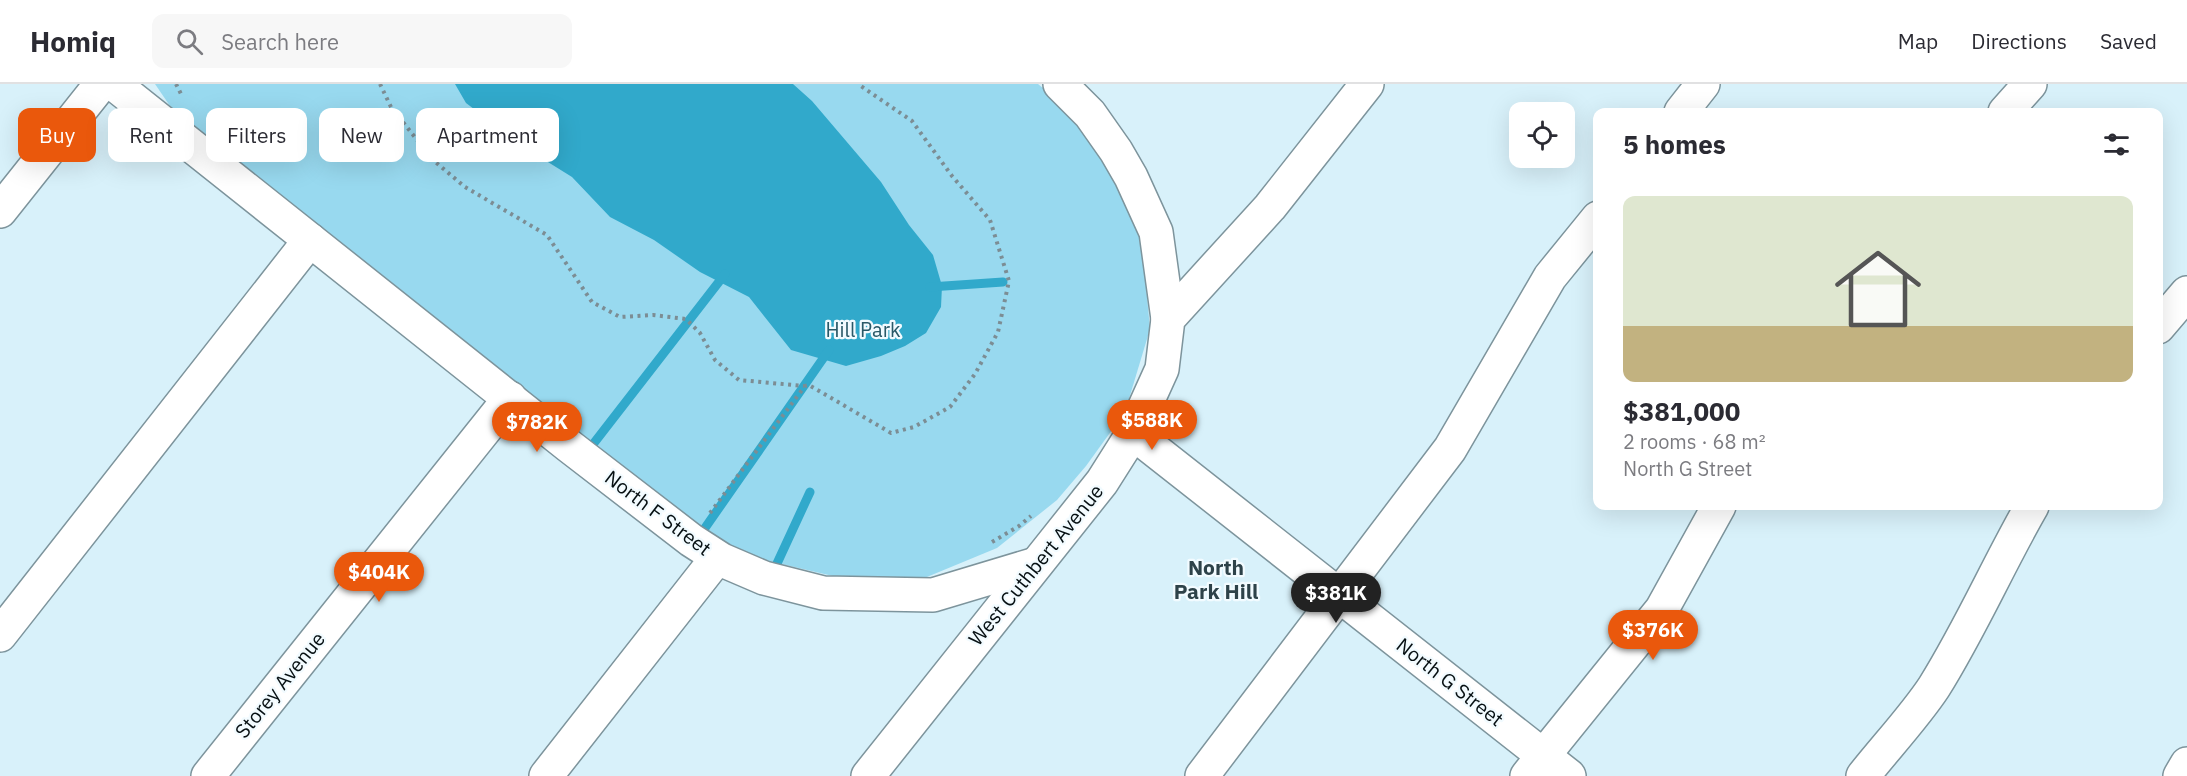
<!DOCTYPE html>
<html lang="en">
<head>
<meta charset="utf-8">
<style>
	body { margin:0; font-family:"IBM Plex Sans",sans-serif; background:#f7f7f7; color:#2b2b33; height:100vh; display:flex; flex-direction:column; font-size:22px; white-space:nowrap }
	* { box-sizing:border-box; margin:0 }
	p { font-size:20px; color:#7c7c81 }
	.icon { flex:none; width:33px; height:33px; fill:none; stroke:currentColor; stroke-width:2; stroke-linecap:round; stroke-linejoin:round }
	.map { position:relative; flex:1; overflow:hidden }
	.details { position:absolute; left:1593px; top:24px; width:570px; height:402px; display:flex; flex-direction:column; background:#fff; border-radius:12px; box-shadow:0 6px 24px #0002 }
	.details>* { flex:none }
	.banner { position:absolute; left:18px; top:24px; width:570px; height:54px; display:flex; gap:12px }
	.tools { position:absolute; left:1509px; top:18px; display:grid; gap:12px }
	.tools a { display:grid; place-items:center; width:66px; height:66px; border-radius:12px; background:#fff; box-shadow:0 6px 24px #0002; font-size:30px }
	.price { position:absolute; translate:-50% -51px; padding:0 14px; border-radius:21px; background:#ea580c; color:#fff; font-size:20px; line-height:39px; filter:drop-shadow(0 2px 3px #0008) }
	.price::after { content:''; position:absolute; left:50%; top:36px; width:18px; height:14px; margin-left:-9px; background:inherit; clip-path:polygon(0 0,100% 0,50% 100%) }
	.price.current { background:#222; color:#fff }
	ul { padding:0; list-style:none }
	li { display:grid; align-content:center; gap:12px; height:318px; padding:0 30px }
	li+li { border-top:2px solid #e1e1e2 }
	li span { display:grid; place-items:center; height:186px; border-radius:12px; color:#555 }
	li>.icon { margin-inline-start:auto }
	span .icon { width:108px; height:108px; fill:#fffc; stroke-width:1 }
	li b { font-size:26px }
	h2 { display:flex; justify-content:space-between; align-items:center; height:72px; padding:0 30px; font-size:26px }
	.chip { padding:0 21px; border-radius:12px; background:#fff; box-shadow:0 6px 24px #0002; font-size:21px; line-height:54px }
	.chip.current { background:#ea580c; color:#fff }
	header { display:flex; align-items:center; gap:36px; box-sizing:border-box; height:84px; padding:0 30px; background:#fff; border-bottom:2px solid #e1e1e2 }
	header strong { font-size:28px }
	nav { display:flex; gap:33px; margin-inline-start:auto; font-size:21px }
	.search { width:420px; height:54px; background:#f7f7f7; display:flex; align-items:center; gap:15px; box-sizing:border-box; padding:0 21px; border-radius:12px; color:#7c7c81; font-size:22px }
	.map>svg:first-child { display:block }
</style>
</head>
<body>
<header>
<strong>Homiq</strong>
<div class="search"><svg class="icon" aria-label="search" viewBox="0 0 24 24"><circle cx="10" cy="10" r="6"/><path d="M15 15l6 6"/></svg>Search here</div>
<nav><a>Map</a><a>Directions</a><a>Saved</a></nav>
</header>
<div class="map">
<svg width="2187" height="692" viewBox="0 0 2187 692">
	<rect width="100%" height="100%" fill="#d8f1fa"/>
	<path fill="#98d9ef" d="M155,0H1038L1086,40L1141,147L1150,245L1125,328L1086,382L1057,416L997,464L922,495L833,492L751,473L702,450L185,44Z"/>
	<path fill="#31a9cb" d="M455,0H793L812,17L881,98L909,141L933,171L942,202L941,223L926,249L905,262L881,272L846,282L791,266L749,213L700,188L654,156L610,133L572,93L527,65L466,19Z"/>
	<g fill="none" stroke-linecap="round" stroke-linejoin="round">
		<g stroke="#31a9cb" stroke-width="9">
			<path d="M930,203L1003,198"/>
			<path d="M587,368L725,190"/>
			<path d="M698,454L829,266"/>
			<path d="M774,486L810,408"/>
		</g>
		<defs>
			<g id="minor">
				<path d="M114,0L569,362L691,456L722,476L764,494L823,509L933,511L1036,480"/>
				<path d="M1060,0L1090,30L1116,67L1131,93L1156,148L1168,235"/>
				<path d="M1681,28L1703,0"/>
				<path d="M2005,28L2030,0"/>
				<path d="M0,127L101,0"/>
				<path d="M2158,243L2187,209"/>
				<path d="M1133,349L1569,692"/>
				<path d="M0,551L310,156"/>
				<path d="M208,692L510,314"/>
				<path d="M546,692L717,474"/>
				<path d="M868,692L1102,398L1133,349L1162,285L1168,235L1270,123L1367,0"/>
				<path d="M1202,692L1450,365L1550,193L1598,134"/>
				<path d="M1527,692L1662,525L1719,422"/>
				<path d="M1863,692C1885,664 1915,632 1934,603C1971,544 1998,481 2032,422"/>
				<path d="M2180,692L2187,680"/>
			</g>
		</defs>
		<use href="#minor" stroke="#7d949c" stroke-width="36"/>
		<g stroke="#7c8d94" stroke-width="4" stroke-dasharray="3 4.5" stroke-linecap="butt">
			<path d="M176,0L181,10"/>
			<path d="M380,0L391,23L433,76L465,103L547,151L592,218L620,233L653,231L686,235L700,249L715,276L739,296L804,302"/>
			<path d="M710,429L805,302L809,301L891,349L914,343L950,323L975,290L998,248L1009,197L990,136L952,92L912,37L858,0"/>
			<path d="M992,458L1019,442L1031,432"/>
		</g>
		<use href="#minor" stroke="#fff" stroke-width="33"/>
	</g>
	<g text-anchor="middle" stroke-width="4.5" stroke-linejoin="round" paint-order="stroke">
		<g font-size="20" fill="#295968" stroke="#f2fbff">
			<text x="863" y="253">Hill Park</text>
		</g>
		<g font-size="20" fill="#071013" stroke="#f2fbff">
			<text transform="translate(658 429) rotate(37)" y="7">North F Street</text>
			<text transform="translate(1036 481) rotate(-51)" y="7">West Cuthbert Avenue</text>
			<text transform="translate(1450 598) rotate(38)" y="7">North G Street</text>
			<text transform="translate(280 601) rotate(-51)" y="7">Storey Avenue</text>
		</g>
		<g font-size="21" font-weight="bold" fill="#2d4249" stroke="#f2fbff">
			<text x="1216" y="491">North<tspan x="1216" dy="24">Park Hill</tspan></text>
		</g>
	</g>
</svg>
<div class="tools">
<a><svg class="icon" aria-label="locate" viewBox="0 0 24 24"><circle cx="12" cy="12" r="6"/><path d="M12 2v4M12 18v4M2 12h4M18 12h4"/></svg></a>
</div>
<b class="price" style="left:1152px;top:367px">$588K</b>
<b class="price" style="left:537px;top:369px">$782K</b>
<b class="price" style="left:379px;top:519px">$404K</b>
<b class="price current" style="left:1336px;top:540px">$381K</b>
<b class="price" style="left:1653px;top:577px">$376K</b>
<div class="banner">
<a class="chip current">Buy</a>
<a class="chip">Rent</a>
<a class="chip">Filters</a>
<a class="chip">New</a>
<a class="chip">Apartment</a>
</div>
<section class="details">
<h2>5 homes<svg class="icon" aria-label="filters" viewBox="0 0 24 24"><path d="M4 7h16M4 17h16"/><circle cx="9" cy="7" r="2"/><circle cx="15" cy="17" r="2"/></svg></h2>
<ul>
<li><span style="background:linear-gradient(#dfe7d0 70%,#c2b280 0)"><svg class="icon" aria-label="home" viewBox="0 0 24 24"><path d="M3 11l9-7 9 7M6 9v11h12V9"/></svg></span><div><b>$381,000</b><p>2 rooms · 68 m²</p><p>North G Street</p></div></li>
</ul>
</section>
</div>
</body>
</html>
